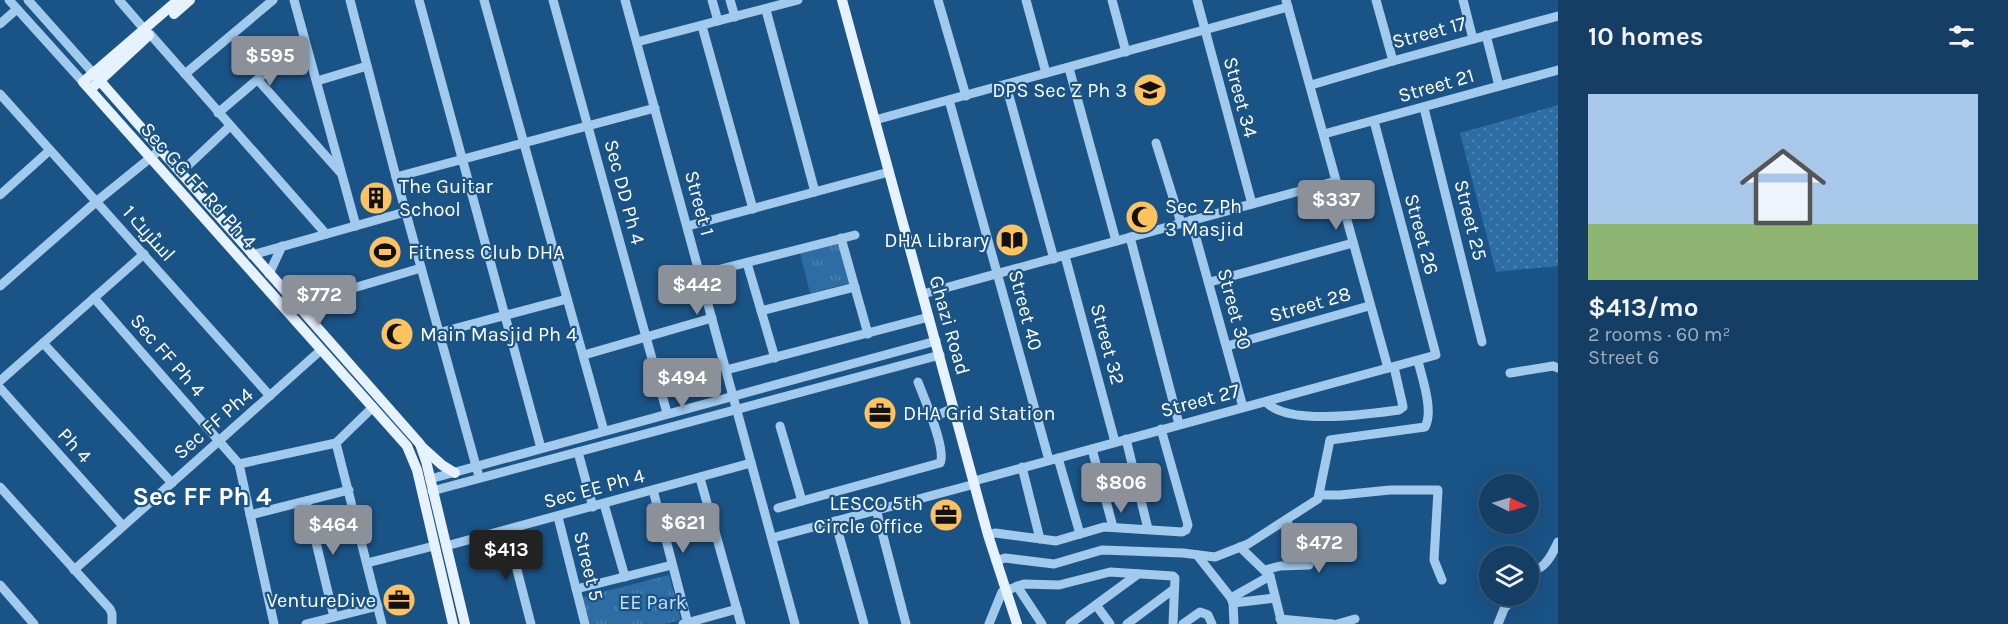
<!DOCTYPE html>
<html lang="en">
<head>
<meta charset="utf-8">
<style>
	body { margin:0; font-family:Karla,Cairo,sans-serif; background:#21496d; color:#f1f3f6; height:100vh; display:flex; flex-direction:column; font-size:22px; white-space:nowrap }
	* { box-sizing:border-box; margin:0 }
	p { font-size:20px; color:#9daebf }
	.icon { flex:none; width:33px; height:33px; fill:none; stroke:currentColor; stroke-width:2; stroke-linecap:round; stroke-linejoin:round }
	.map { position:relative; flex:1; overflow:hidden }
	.details { display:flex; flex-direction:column; background:#143e64; width:450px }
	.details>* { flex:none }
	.needle { width:39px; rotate:95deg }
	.controls { position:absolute; left:1479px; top:474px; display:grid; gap:12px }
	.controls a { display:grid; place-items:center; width:60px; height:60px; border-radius:50%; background:#143e64; box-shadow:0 6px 24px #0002,0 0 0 2px #335778; font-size:30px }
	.price { position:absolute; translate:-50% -51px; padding:0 14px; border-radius:6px; background:#8c9099; color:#fff; font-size:20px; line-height:39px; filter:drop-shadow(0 2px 3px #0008) }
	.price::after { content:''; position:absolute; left:50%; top:36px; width:18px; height:14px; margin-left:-9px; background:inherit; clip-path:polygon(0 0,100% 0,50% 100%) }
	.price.on { background:#222; color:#fff }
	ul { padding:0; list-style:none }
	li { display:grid; align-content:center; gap:12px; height:318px; padding:0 30px }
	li+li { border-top:2px solid #335778 }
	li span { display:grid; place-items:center; height:186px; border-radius:0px; color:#555 }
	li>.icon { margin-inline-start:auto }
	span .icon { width:108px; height:108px; fill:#fffc; stroke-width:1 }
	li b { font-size:26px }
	h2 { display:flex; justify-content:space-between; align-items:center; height:72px; padding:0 30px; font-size:26px }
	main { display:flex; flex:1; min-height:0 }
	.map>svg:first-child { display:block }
</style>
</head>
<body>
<main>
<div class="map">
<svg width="1558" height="624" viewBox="0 0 1558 624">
	<defs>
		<pattern id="grass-dots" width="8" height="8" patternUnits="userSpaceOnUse" patternTransform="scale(1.5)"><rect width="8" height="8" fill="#2d6da4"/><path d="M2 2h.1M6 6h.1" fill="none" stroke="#4c83b2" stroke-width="1.8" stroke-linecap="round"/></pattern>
		<pattern id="park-tufts" width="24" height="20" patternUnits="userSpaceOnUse" patternTransform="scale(1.5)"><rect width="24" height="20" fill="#2d6da4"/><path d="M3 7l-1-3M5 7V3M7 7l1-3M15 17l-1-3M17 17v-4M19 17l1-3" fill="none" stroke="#4c83b2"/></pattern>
	</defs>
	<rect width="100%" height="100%" fill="#1a5386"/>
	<path fill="url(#grass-dots)" d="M1558,105V266L1496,272L1460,133Z"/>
	<g fill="url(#park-tufts)">
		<path d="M840,243L850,283L810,293L800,253Z"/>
		<path d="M669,575L681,620L664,624H590L583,597Z"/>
	</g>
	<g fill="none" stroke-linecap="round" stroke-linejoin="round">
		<g stroke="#a2caec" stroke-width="9">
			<path d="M9,0L83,82"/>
			<path d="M28,0L93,73"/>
			<path d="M119,0L145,30"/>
			<path d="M294,0L356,226"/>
			<path d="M350,0L396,177L478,473"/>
			<path d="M419,0L541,448"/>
			<path d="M484,0L604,431"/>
			<path d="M553,0L667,413"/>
			<path d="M625,0L795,624"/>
			<path d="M712,0L718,21"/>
			<path d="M730,0L735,17"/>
			<path d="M938,0L966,96"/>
			<path d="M1026,0L1046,73"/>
			<path d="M1112,0L1126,52"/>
			<path d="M1197,0L1252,204"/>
			<path d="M1286,0L1388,368"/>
			<path d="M1376,0L1393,61"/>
			<path d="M1463,0L1473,39"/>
			<path d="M766,10L815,192"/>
			<path d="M0,24L17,9"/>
			<path d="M702,26L753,209"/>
			<path d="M150,34L326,234"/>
			<path d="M1486,35L1499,86"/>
			<path d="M637,42L798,0"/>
			<path d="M1069,68L1116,241"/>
			<path d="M185,74L273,0"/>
			<path d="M258,80L340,172"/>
			<path d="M317,81L367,66"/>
			<path d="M1006,85L1054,259"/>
			<path d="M1311,85L1393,61L1558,16"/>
			<path d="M0,94L270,396"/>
			<path d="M949,100L1049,460"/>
			<path d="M1424,108L1482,342"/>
			<path d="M218,113L304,40"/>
			<path d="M875,120L1288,7"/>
			<path d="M1324,134L1558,70"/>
			<path d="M1156,143L1181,223"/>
			<path d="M180,173L230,126"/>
			<path d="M396,177L655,108"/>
			<path d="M0,195L50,150"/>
			<path d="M1191,220L1243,407"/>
			<path d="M688,226L889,172"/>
			<path d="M1130,237L1179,424"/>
			<path d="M841,238L868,334"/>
			<path d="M252,255L405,212"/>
			<path d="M1065,256L1115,442"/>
			<path d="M747,263L775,358"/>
			<path d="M269,274L282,246"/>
			<path d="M701,274L855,235"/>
			<path d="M1210,282L1353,243"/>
			<path d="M0,286L97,201L160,150"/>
			<path d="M923,294L1336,181"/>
			<path d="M94,298L239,464L274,624"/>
			<path d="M296,305L421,268"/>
			<path d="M761,311L855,287"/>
			<path d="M438,333L567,299"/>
			<path d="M43,343L172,483"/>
			<path d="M1227,346L1369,306"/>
			<path d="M584,355L712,318"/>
			<path d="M726,370L929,317"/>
			<path d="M1510,373L1553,366L1558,368"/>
			<path d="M0,381L144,254"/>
			<path d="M0,388L123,526"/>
			<path d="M1266,402C1288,426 1369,414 1399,410L1403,407L1402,402L1394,367"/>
			<path d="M931,418L954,408"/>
			<path d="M780,426L802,501L940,463C947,450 924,398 918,382"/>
			<path d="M1126,439L1148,529"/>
			<path d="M336,443L382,624"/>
			<path d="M1092,449L1113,527"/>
			<path d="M578,452L593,507"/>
			<path d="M1058,458L1080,534"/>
			<path d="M239,464L336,443L373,407"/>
			<path d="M1022,467L1040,539"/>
			<path d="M700,478L741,624"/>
			<path d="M430,479L936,341"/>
			<path d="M974,481L1436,355L1374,121"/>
			<path d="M0,487L110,609L112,614V624"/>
			<path d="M653,490L688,624"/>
			<path d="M432,491L940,355"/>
			<path d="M1319,495H1340L1390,490H1438L1434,560L1442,580"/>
			<path d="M306,501L334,617"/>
			<path d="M604,504L625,577"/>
			<path d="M778,508L802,501"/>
			<path d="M876,509L906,624"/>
			<path d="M250,515L349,490"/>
			<path d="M558,517L585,624"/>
			<path d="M835,521L864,624"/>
			<path d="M507,531L531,624"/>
			<path d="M988,535L995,533L1056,541L1104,527L1182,532L1186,530L1188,525L1161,429"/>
			<path d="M772,538L975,484"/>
			<path d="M446,546L751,463"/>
			<path d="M1240,547L1270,576L1282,624"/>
			<path d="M1197,555L1231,598L1233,603L1234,624"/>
			<path d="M996,561L1005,558L1054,564L1102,550L1183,553L1215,557L1248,544L1318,499L1330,440L1425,427C1434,411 1422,378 1418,361"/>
			<path d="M367,563L434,546"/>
			<path d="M74,570L321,350"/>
			<path d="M1265,570L1280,566L1309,565L1286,520"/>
			<path d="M1528,576C1533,570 1535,571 1541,567C1549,562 1554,550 1558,542"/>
			<path d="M0,585L34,624"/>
			<path d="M1017,586L1042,624"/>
			<path d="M576,589L672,565"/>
			<path d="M1231,598L1270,576"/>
			<path d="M1233,603L1275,598"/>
			<path d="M1096,605L1110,624"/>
			<path d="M1280,619L1333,624"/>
			<path d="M306,624L378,606"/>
			<path d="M683,624L737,609"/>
			<path d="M989,624L1002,592L1024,584L1059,585L1110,572L1173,576L1175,578L1173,624"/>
			<path d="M1070,624L1138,574"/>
			<path d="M1127,624L1174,589"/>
			<path d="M1183,624L1200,612L1208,615L1212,624"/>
			<path d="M1337,624L1355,619"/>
			<path d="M1498,624L1504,609L1514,596"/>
		</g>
		<g stroke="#e7f2ff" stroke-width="10">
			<path d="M178,0L83,82L407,446L417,470L453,624"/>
			<path d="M842,0L988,535L1017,624"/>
			<path d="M174,14L190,0"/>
			<path d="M93,73L420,444L426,461L465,624"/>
			<path d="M94,86L149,35"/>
			<path d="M422,447L442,465L455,473"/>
		</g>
	</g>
	<defs>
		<symbol id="school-disc" viewBox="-11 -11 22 22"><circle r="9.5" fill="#fec25e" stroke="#1a5386"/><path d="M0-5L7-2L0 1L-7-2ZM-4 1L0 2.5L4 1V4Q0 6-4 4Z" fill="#111"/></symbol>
		<symbol id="building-disc" viewBox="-11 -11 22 22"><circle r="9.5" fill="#fec25e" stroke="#1a5386"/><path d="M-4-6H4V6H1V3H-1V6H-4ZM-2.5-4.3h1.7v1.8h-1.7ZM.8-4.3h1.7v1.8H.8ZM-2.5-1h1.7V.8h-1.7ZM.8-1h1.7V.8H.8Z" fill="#111"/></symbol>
		<symbol id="mosque-disc" viewBox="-11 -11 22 22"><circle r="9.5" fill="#fec25e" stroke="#1a5386"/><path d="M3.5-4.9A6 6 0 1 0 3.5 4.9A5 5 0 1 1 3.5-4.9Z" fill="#111"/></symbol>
		<symbol id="library-disc" viewBox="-11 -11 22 22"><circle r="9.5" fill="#fec25e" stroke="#1a5386"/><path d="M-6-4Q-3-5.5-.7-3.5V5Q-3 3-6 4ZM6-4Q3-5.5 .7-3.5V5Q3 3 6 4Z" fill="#111"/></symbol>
		<symbol id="stadium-disc" viewBox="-11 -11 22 22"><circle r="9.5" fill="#fec25e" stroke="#1a5386"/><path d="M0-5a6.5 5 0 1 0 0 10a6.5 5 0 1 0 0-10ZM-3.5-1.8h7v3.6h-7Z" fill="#111"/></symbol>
		<symbol id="office-disc" viewBox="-11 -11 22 22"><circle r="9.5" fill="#fec25e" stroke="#1a5386"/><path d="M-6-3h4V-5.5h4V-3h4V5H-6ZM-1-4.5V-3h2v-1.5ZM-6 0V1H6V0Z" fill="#111"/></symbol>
	</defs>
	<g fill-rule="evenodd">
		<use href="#school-disc" x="1131" y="71" width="38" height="38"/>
		<use href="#building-disc" x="357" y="179" width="38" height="38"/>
		<use href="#mosque-disc" x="1123" y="198" width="38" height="38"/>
		<use href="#library-disc" x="993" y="221" width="38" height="38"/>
		<use href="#stadium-disc" x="366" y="233" width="38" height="38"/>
		<use href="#mosque-disc" x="378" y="315" width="38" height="38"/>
		<use href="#office-disc" x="861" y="394" width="38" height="38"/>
		<use href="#office-disc" x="927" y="496" width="38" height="38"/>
		<use href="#office-disc" x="380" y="581" width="38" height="38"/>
	</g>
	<g text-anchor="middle" stroke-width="4.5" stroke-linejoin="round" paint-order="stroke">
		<g font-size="20" fill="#fff" stroke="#1a5386">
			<text transform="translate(1429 32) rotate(-15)" y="7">Street 17</text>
			<text transform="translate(1436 85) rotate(-16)" y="7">Street 21</text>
			<text transform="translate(1241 97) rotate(75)" y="7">Street 34</text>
			<text transform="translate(199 185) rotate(48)" y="7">Sec GG FF Rd Ph 4</text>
			<text transform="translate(625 192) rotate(75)" y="7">Sec DD Ph 4</text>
			<text transform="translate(700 203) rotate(75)" y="7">Street 1</text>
			<text transform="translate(1471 220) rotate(76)" y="7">Street 25</text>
			<text transform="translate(149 233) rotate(48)" y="7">اسٹریٹ 1</text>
			<text transform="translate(1422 234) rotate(75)" y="7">Street 26</text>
			<text transform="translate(1310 304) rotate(-16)" y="7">Street 28</text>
			<text transform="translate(1235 309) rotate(75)" y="7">Street 30</text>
			<text transform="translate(1026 310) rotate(75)" y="7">Street 40</text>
			<text transform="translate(950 325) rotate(74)" y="7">Ghazi Road</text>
			<text transform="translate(1108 344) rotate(75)" y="7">Street 32</text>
			<text transform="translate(168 355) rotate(49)" y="7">Sec FF Ph 4</text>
			<text transform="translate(1200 400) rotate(-15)" y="7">Street 27</text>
			<text transform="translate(213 423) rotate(-41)" y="7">Sec FF Ph4</text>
			<text transform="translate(75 445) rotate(48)" y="7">Ph 4</text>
			<text transform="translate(594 488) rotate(-15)" y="7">Sec EE Ph 4</text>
			<text transform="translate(589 566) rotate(76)" y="7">Street 5</text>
		</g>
		<g font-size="20" fill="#fff" stroke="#1a5386" text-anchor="start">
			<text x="1127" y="97" text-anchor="end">DPS Sec Z Ph 3</text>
			<text x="399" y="193">The Guitar<tspan x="399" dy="23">School</tspan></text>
			<text x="1165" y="213">Sec Z Ph<tspan x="1165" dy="23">3 Masjid</tspan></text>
			<text x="989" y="247" text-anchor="end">DHA Library</text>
			<text x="408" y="259">Fitness Club DHA</text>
			<text x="420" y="341">Main Masjid Ph 4</text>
			<text x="903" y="420">DHA Grid Station</text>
			<text x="923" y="510" text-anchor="end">LESCO 5th<tspan x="923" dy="23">Circle Office</tspan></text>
			<text x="376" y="607" text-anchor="end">VentureDive</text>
		</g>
		<g font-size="20" fill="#c7e2f9" stroke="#1a5386">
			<text x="653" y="609">EE Park</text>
		</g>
		<g font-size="26" font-weight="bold" fill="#fff" stroke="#1a5386">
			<text x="202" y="505">Sec FF Ph 4</text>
		</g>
	</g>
</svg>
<div class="controls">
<a><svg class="needle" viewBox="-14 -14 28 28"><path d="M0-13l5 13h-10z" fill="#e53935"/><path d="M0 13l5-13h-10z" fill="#9daebf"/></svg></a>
<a><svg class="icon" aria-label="layers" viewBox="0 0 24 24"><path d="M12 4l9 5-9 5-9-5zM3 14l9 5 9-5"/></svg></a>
</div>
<b class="price" style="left:270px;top:87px">$595</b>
<b class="price" style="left:1336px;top:231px">$337</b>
<b class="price" style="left:697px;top:316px">$442</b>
<b class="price" style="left:319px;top:326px">$772</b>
<b class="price" style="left:682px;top:409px">$494</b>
<b class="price" style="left:1121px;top:514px">$806</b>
<b class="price" style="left:683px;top:554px">$621</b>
<b class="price" style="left:333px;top:556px">$464</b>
<b class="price" style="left:1319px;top:574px">$472</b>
<b class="price on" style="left:506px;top:581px">$413</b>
</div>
<section class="details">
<h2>10 homes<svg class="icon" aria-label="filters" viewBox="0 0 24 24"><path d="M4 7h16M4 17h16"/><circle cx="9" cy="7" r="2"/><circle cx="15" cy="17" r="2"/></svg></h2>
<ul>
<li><span style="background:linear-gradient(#a9c7e8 70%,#8fb573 0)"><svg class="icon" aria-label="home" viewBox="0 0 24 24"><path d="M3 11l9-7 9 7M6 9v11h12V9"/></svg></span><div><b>$413/mo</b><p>2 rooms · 60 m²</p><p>Street 6</p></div></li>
</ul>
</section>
</main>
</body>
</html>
